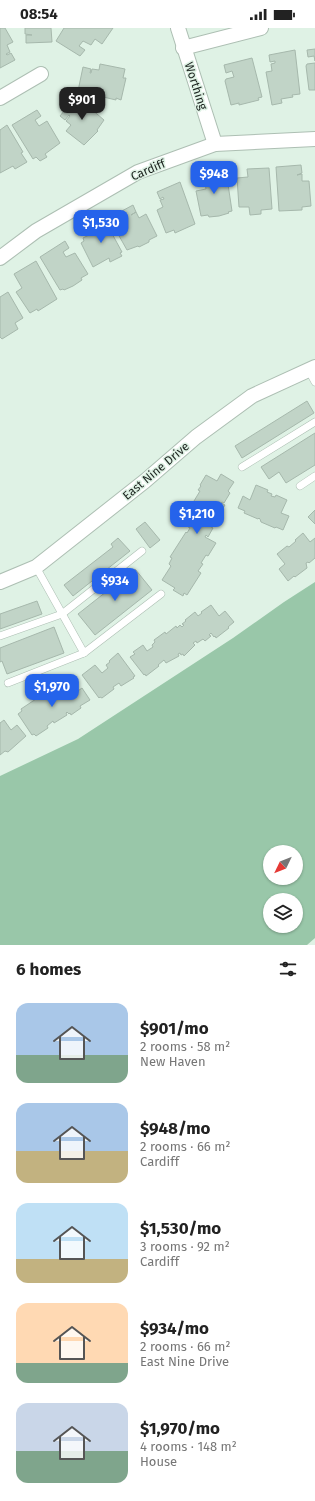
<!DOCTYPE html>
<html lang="en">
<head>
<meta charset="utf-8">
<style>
	body { margin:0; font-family:"Fira Sans",sans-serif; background:#f6f6f6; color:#222; height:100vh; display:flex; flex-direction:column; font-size:15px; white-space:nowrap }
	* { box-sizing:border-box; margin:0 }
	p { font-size:13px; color:#767676 }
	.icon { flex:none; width:22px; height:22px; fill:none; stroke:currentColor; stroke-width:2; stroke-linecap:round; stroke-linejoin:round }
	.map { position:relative; height:917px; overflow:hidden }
	.panel { display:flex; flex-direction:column; background:#fff; flex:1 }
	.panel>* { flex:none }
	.needle { width:26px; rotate:227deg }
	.fabs { position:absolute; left:263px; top:817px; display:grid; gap:8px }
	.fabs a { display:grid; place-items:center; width:40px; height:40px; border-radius:50%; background:#fff; box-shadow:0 1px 3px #0004; font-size:20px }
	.price { position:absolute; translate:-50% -34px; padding:0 9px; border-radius:8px; background:#2563eb; color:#fff; font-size:13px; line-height:26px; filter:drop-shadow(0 1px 2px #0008) }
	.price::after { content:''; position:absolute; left:50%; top:24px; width:12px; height:9px; margin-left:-6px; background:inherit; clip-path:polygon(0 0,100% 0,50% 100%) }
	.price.active { background:#222; color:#fff }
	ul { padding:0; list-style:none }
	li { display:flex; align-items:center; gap:12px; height:100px; padding:0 16px }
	li span { display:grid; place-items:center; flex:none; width:112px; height:80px; border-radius:12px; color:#555 }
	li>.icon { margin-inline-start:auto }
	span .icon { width:48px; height:48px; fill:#fffc; stroke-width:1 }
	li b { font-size:17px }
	h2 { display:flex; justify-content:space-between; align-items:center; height:48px; padding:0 16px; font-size:17px }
	.status { display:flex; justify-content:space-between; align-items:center; height:28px; padding:0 20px; background:#fff; direction:ltr }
	.status svg { height:11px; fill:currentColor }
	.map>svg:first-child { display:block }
</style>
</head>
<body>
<div class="status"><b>08:54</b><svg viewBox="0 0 49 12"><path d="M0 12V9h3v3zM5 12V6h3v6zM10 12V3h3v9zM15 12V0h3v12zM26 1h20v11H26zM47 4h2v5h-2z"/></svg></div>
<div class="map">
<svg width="315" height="917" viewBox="0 0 315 917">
	<rect width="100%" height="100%" fill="#dff2e5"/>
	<path fill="#99c7a9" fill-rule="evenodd" d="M315,554V910L307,917H0V748L78,711L233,610L284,574ZM270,824H296V850H270ZM270,872H296V898H270Z"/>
	<g fill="#c1d4c7" stroke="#a6b8ac">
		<path d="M0,0H5L13,14L7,17L10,24L6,26L7,27L11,25L15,32L0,40Z"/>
		<path d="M25,0H51L52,14L26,15V7H32L25,6Z"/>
		<path d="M64,0H113L102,16L95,11L91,17L83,13L79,18L85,22L80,28L56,13Z"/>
		<path d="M315,21V33L314,28L308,29L307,22Z"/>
		<path d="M295,22L300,66L292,67L293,69L281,71L282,75L272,77L266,44L272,43L271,36L275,35V33L270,34L269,27Z"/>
		<path d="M252,30L262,69L258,70L259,72L239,77V75L231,77L225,53L226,51L234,49L232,43L226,45L224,37Z"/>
		<path d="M315,35V62H309L306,38L307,36Z"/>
		<path d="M100,36L125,41L123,50H126L121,72L116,70V72L78,63L83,39L91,41L90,45H91L92,41L99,42Z"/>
		<path d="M76,68L104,92L97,102L98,103L84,117L66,103L71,97L66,93L70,88L69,87L65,92L60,88Z"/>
		<path d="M37,82L41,88L35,92L39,98L47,93L60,115L45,126L47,129L40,133L36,129L33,131L12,97Z"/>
		<path d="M7,97L23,124L21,125L27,134L15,141L13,138L0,145V102Z"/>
		<path d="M301,137L302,145L297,147L302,146V153H309L311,178L302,179V182L279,183L276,139Z"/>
		<path d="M269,140L272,181L261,182V186L250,187L249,179H239L237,150L248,149L247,141Z"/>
		<path d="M226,143L232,183L228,184L229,185L219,188L209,189L208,187L201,188L196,163L206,161L205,154L199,155L197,148Z"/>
		<path d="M180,154L195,196L175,205L174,202L166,205L157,182L163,179L160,172L164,171L163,169L160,171L157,164Z"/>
		<path d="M133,177L136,184L131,187L136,184L139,190L146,186L157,208L149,212V214L139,219L138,218L127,222L109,190Z"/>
		<path d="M104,191L122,224L120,225L122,228L110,234L109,230L93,239L81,215L84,213L83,210L89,207L85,200Z"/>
		<path d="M65,213L69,220L63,224L66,229L75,225L88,246L81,250L82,252L73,258L64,262L63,261L60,262L40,229Z"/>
		<path d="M36,233L57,271L38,283L37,281L30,285L16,264L22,260L14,246Z"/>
		<path d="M8,264L23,290L15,295L18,301L2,311L0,309V269Z"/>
		<path d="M307,373L314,385L242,430L235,418Z"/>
		<path d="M315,405V437L286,455L279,444L269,451L261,439Z"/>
		<path d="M221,446L234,454L228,463L230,465L224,475L222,474L221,475L225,477L219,486L217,485L212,493L214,494L211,499L213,500L208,509L206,507L205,509L216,515L208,528L206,527L201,535L203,536L198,543L201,545L187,567L184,565L183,568L173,562L175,560L162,552L171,538L169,536L172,530L170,529L186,504L187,505L190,500L180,494L186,485L188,486L191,480L193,482L194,479L192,478L195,474L194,473L200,463L198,462L201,458L200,457L206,447L217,453Z"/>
		<path d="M256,457L268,462L267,464L272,466L271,468L275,469L276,467L287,472L281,485L289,488L283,502L276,499L275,500L261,494L260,491L259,490L258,491L244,485L245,483L238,480L243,468L250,472Z"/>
		<path d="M315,482V496L308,489Z"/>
		<path d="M145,494L160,512L150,520L136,501Z"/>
		<path d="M303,505L310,514L315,510V530L309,535L308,534L306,535L307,540L295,549L294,548L288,553L279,541L285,536L277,526L287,518L289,519L296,513L295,512Z"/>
		<path d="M118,510L130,523L73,568L64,557L113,519L111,516Z"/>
		<path d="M135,541L152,562L95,607L78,586Z"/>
		<path d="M37,573L42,586L0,601V586Z"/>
		<path d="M211,577L219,588L225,583L234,594L228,599L229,600L216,610L215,608L214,609L211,605L209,607L211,608L205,613L203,611L197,615L196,613L193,615L195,617L184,628L183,626L181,627L180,625L178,626L179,628L166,635L164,632L158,637L159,638L146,648L145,646L144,647L130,629L135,626L133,624L143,617L147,623L153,619L152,617L155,614L154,612L165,604L166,606L176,598L177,600L180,597L182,599L184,597L182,596L186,593L185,592L195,584L198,588L202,585L201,584Z"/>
		<path d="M54,599L64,625L7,646L2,633L0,634V620Z"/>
		<path d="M118,625L135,648L133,649L134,650L121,658L119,655L113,659L114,661L102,670L100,669L99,670L82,647L95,637L102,645L108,640L106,637L110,634L109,633Z"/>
		<path d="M67,653L75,665L82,660L90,672L80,678L81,680L71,687L70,685L69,686L67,684L66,685L67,687L54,695L53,693L47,698L48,700L36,708L34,706L32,707L18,686L22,683L21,681L45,665L46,667L53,662L54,664L58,662L56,660Z"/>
		<path d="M4,692L11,702L17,697L26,708L8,724L5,723L0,727V695Z"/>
	</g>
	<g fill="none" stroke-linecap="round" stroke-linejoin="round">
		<defs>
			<g id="lane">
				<path d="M308,341L315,354"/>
				<path d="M242,439L315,394"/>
				<path d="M300,458L315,448"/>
				<path d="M36,539L84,625L161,566"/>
				<path d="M0,608L62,586L142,523"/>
				<path d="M8,655L84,625"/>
			</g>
			<g id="street">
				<path d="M178,0L215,116"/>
				<path d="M183,20L261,0"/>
				<path d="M0,70L41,46"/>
				<path d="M0,230L36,203L138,144L215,116L315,111"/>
				<path d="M0,554L36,539L145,453L196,409L252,368L315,339"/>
			</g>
		</defs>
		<use href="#lane" stroke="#adbfb3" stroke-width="8"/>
		<use href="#street" stroke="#adbfb3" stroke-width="16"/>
		<use href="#lane" stroke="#fff" stroke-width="7"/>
		<use href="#street" stroke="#fff" stroke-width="14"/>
	</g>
	<g text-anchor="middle" stroke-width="3" stroke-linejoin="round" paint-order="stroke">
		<g font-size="12" fill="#1b221e" stroke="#dff2e5">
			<text transform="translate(196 58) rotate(72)" y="4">Worthing</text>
			<text transform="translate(148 142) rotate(-23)" y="4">Cardiff</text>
			<text transform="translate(156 443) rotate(-40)" y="4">East Nine Drive</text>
		</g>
	</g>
</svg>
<div class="fabs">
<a><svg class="needle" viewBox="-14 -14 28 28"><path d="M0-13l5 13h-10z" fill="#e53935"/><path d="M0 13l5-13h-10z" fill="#767676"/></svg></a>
<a><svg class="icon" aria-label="layers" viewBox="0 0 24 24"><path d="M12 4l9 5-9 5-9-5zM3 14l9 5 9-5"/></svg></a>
</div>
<b class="price active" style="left:82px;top:93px">$901</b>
<b class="price" style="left:214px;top:167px">$948</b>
<b class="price" style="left:101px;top:216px">$1,530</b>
<b class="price" style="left:197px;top:507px">$1,210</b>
<b class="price" style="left:115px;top:574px">$934</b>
<b class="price" style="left:52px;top:680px">$1,970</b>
</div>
<section class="panel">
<h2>6 homes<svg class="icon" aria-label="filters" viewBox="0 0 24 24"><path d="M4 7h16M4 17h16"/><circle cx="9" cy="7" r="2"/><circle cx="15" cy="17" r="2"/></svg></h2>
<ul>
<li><span style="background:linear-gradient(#a9c7e8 65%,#7fa58c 0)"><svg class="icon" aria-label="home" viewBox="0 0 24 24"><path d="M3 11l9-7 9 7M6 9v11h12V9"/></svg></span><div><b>$901/mo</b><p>2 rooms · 58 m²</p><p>New Haven</p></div></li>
<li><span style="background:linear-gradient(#a9c7e8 60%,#c2b280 0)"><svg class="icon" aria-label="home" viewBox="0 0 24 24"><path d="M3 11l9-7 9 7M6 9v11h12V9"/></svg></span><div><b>$948/mo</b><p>2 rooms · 66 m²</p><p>Cardiff</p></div></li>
<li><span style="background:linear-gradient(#bfe0f5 70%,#c2b280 0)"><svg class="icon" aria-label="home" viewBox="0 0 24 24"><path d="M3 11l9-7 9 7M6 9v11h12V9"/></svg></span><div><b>$1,530/mo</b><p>3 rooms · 92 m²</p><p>Cardiff</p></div></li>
<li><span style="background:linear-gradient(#ffd9b3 75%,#7fa58c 0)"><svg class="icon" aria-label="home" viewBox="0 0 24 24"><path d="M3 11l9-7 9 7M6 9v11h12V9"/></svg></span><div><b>$934/mo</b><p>2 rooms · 66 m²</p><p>East Nine Drive</p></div></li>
<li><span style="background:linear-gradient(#c9d6e8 60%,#7fa58c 0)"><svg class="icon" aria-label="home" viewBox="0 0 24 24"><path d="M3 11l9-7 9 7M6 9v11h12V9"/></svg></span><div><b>$1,970/mo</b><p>4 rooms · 148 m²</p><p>House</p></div></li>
</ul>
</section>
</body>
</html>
